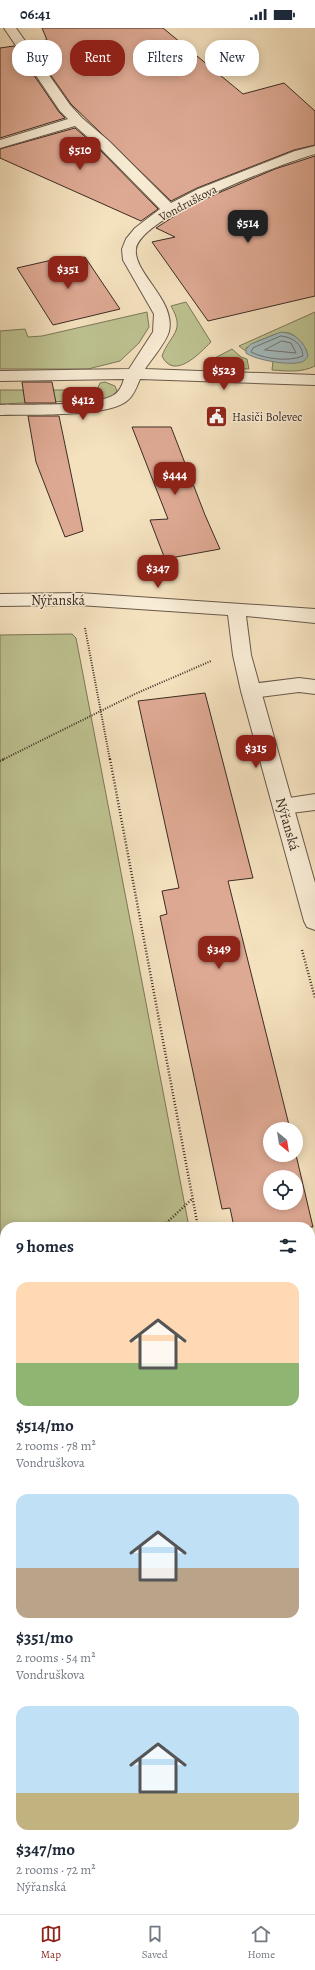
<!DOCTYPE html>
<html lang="en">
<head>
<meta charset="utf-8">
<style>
	body { margin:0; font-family:Alegreya,serif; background:#f2f2f3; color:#1f2937; height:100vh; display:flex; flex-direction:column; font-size:15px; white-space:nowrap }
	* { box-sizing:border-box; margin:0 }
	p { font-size:13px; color:#747a83 }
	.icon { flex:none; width:22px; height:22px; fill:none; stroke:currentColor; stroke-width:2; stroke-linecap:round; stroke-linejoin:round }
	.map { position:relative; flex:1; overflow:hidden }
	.side { position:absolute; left:0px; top:1194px; width:315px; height:692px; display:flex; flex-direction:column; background:#fff; border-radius:16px 16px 0 0; box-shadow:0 2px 10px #0003 }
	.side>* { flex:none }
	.hud { position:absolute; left:12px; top:12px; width:291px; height:36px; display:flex; gap:8px }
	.needle { width:26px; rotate:150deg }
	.fabs { position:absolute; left:263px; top:1094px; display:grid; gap:8px }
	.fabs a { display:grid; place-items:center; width:40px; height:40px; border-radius:50%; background:#fff; box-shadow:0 2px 10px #0003; font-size:20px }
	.price { position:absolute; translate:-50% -34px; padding:0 9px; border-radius:8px; background:#8f2418; color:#fff; font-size:13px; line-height:26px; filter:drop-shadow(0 1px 2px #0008) }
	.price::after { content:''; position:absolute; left:50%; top:24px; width:12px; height:9px; margin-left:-6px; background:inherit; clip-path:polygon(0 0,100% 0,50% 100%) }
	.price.active { background:#222; color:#fff }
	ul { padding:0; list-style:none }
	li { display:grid; align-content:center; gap:8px; height:212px; padding:0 16px }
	li span { display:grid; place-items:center; height:124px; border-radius:12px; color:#555 }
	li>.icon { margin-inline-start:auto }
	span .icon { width:72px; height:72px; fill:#fffc; stroke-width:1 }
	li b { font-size:17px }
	h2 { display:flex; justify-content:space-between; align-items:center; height:48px; padding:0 16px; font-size:17px }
	.tag { padding:0 14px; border-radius:16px; background:#fff; box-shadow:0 2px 10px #0003; font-size:14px; line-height:36px }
	.tag.active { background:#8f2418; color:#fff }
	.status { display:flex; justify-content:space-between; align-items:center; height:28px; padding:0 20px; background:#fff; direction:ltr }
	.status svg { height:11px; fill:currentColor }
	.menu { display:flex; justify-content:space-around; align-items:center; height:56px; border-top:1px solid #e0e1e3; background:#fff; font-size:11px; color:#747a83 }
	.menu a { display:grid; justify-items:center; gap:2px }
	.menu .active { color:#8f2418 }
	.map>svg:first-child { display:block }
</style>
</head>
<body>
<div class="status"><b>06:41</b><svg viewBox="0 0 49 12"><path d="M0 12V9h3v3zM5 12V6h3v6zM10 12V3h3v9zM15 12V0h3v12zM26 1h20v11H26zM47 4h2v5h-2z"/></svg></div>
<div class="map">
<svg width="315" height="1886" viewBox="0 0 315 1886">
	<rect width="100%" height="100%" fill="#f4e1be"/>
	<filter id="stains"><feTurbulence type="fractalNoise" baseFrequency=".005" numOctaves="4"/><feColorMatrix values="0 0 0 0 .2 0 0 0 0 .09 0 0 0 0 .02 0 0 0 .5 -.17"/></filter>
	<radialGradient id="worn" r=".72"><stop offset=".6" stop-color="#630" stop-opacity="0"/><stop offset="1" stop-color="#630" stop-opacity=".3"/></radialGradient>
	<g fill="#bdc290" stroke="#7c775a">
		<path d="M186,274L211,314C200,325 174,353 162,328C170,306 186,304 171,278Z"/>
		<path d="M147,284L149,299L139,315L120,333L88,341H0V303L25,301L28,309L42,308Z"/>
		<path d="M315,284V338C301,345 287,343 272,342L273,333L295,335L307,323C293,303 288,300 266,310C259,313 252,315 246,320L247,324L239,318Z"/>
		<path d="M232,321L241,329L247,331L249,341L221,340L212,336L213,331Z"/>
		<path d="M105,354L115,358L117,363C112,370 102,371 94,372L0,376V362H97L100,355Z"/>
		<path d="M72,606L76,610L189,1199H5V1394L0,1395V607Z"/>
		<path d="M0,1413H5V1513L2,1514L0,1512Z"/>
		<path d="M310,1413L315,1416V1574L310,1569Z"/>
		<path d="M5,1548V1721L0,1722V1549Z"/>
		<path d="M310,1630L315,1645V1766L310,1761Z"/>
		<path d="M310,1796L315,1801V1846L310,1842Z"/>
	</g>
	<path fill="#a2babd" stroke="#798180" d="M281,304C295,305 305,314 308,328C307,330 305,332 304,333C293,339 255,332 246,325V321L251,316Z"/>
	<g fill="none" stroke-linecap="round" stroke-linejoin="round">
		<g stroke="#6f7370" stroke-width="1">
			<path d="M281,308C293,309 302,316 303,328C288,334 265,331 251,324L253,320Z"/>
			<path d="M282,313L291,315L296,325L265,322Z"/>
		</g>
	</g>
	<g fill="#dea993" stroke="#3c2c24" fill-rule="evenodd">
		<path d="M42,0H163L243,66L284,55L315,83V117L294,122L197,160L171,173L71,76L28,15L47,12Z"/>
		<path d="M14,18L59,84L65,90L0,110V20Z"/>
		<path d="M75,100L98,120L158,181L141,193L0,130V121Z"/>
		<path d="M315,128V268L208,293L152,214L175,209L156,200L187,180L216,166L275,141Z"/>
		<path d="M85,229L120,281L53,297L17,240L52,232L54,235Z"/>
		<path d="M22,354H52L56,375H25Z"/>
		<path d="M28,388H59L83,503L65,509L36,434Z"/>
		<path d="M132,399H171L205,487L220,521L165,531L150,492L168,491Z"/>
		<path d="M205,665L253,850L228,853L290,1101H270V1127H296L313,1199H234L230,1180L222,1181L172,945L160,888L167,886L162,863L179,860L138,673ZM270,1149H296V1175H270Z"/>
	</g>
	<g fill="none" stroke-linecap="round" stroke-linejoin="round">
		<defs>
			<g id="service">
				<path d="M299,650L315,652V666L299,664L251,670L244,668L241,663L244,658L251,656Z"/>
				<path d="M315,766V782L283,786L276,784L273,778L276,772Z"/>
			</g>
			<g id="minor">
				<path d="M4,0H16L70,77L82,90L109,113L171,175L198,161L295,123L315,118V126C283,135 141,188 136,221C133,245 176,272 169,303C167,313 151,332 145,341L315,347V357L140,351C137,358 134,367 128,372C109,390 27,386 0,387V377C25,376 95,379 114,367C120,363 122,357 124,351L0,353V343L129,341L153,304L154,286L123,232L122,221L126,211L135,200L160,181L99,119L75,98L0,120V112L68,91L60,83Z"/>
				<path d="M79,565L315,581V595L246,588L251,627L261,663L315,855V902L307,899L304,893L241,663L233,627L228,587L79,577L0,578V566Z"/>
			</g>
		</defs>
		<use href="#service" stroke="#6a594a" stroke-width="2"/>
		<use href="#minor" stroke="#6a594a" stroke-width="2"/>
		<g stroke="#3c2c24" stroke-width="2" stroke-dasharray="1 1.5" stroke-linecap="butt">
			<path d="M85,600L110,732"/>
			<path d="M2,732L135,666L211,633"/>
		</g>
		<g stroke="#3c2c24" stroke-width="2.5" stroke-dasharray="1 2" stroke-linecap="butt">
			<path d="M110,731L198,1199"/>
			<path d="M0,733L4,731"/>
			<path d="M302,922L315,970"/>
			<path d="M162,1199L192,1171"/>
			<path d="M0,1211L5,1215"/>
		</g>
		<g stroke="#3c2c24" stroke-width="3" stroke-dasharray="1.5 2.5" stroke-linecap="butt">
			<path d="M0,1345L5,1341"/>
			<path d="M310,1402L315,1404"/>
			<path d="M0,1403H5"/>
			<path d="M0,1531H5"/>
			<path d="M0,1536L5,1538"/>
			<path d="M310,1580L315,1586"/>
			<path d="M310,1603L315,1617"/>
			<path d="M310,1777L315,1782"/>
		</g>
		<use href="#service" fill="#f8ecd5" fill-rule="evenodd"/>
		<use href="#minor" fill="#f8ecd5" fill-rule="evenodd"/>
	</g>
	<defs>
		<symbol id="civic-square" viewBox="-11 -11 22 22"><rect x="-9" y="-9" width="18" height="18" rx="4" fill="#8f2418" stroke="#f8ecd5"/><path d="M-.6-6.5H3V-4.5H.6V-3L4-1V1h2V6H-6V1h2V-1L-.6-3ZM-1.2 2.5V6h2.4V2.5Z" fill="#fff"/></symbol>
	</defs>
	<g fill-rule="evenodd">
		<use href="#civic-square" x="204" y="376" width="25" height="25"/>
	</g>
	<g text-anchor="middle" stroke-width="3" stroke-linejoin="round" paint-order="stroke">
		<g font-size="12" fill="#3c2c24" stroke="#f8ecd5">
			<text transform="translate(188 175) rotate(-28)" y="4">Vondruškova</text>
		</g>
		<g font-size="12" fill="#3c2c24" stroke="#f8ecd5" text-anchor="start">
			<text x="232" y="393">Hasiči Bolevec</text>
		</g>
		<g font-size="14" fill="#3c2c24" stroke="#f8ecd5">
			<text x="58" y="577">Nýřanská</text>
			<text transform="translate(288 796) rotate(74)" y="5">Nýřanská</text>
		</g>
	</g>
	<rect width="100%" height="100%" filter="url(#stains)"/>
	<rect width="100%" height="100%" fill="url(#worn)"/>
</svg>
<div class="fabs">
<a><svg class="needle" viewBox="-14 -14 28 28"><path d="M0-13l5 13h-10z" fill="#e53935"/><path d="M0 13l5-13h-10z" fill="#747a83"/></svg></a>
<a><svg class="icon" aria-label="locate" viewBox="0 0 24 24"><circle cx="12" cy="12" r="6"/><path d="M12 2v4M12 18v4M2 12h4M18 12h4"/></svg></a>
</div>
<b class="price" style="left:80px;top:143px">$510</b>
<b class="price active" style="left:248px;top:216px">$514</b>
<b class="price" style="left:68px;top:262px">$351</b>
<b class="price" style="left:224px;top:363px">$523</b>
<b class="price" style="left:83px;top:393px">$412</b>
<b class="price" style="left:175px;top:468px">$444</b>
<b class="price" style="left:158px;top:561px">$347</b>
<b class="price" style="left:256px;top:741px">$315</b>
<b class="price" style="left:219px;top:942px">$349</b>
<div class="hud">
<a class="tag">Buy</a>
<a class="tag active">Rent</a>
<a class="tag">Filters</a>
<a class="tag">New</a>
</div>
<section class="side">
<h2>9 homes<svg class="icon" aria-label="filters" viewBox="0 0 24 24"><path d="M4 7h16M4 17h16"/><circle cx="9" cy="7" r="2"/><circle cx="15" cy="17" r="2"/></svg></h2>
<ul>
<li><span style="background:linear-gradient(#ffd9b3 65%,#8fb573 0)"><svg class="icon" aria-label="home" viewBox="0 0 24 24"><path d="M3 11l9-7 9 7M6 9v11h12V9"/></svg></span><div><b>$514/mo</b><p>2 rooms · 78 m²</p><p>Vondruškova</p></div></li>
<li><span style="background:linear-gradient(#bfe0f5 60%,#b9a48a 0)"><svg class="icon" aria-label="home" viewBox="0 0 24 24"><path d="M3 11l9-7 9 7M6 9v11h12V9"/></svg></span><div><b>$351/mo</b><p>2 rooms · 54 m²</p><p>Vondruškova</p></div></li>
<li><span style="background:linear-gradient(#bfe0f5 70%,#c2b280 0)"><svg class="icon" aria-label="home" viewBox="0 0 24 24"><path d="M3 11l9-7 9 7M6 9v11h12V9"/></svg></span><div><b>$347/mo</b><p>2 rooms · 72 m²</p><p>Nýřanská</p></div></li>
</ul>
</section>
</div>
<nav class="menu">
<a class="active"><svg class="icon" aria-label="map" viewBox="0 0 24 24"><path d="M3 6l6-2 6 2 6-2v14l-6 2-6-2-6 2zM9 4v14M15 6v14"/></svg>Map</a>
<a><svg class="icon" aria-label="saved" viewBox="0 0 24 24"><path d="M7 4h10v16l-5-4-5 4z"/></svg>Saved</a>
<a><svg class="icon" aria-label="home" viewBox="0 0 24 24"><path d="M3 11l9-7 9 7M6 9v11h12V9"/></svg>Home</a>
</nav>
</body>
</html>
